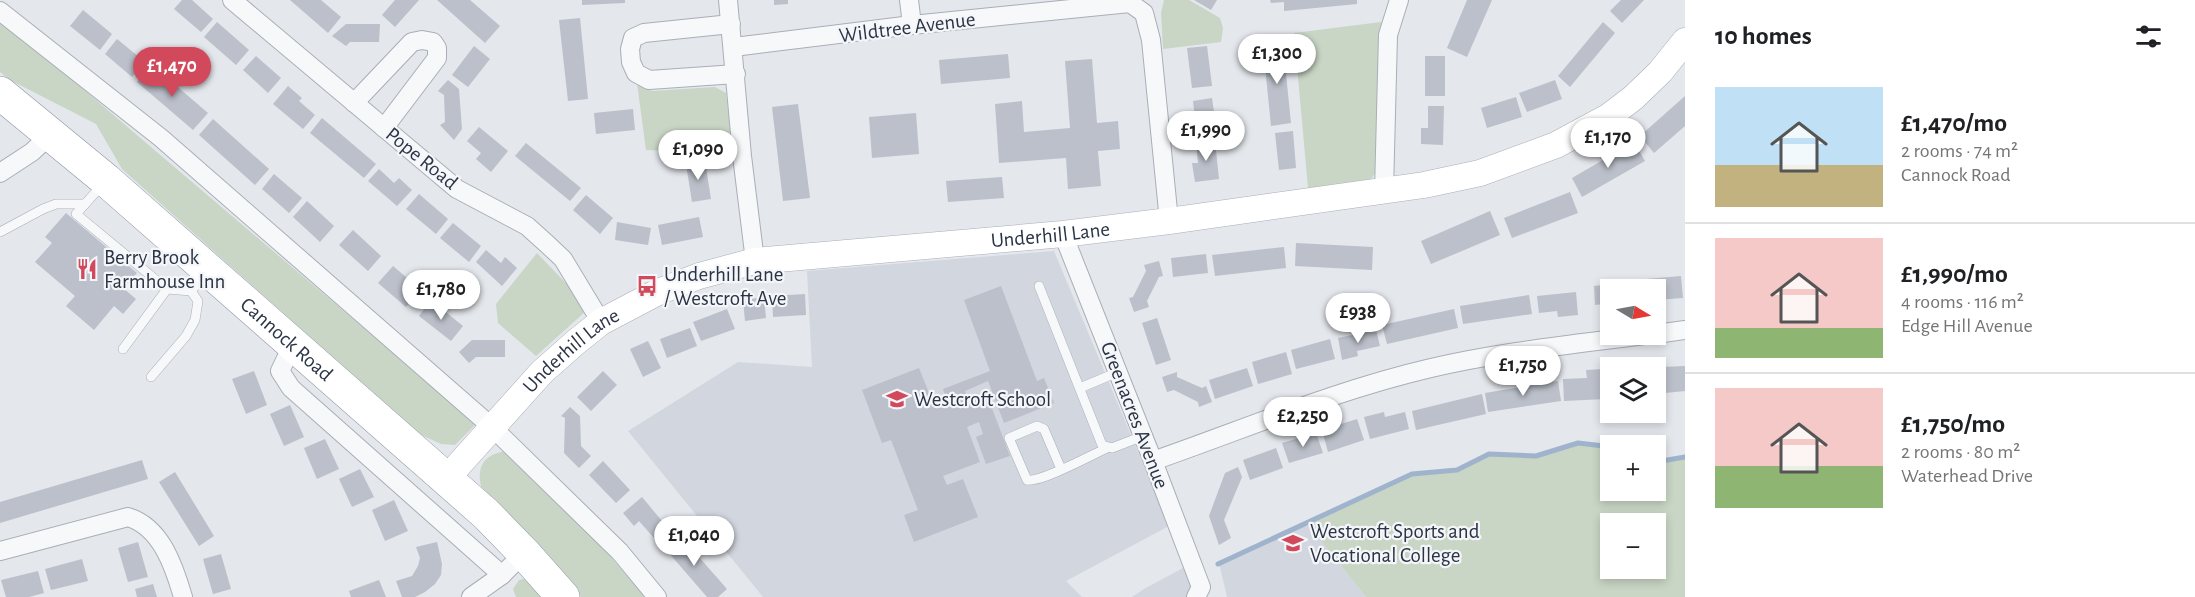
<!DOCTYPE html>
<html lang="en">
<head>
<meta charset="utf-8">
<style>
	body { margin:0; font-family:"Alegreya Sans",sans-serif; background:#f6f6f6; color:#202124; height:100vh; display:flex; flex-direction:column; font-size:22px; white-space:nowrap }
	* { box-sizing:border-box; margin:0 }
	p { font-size:20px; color:#757577 }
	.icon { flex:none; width:33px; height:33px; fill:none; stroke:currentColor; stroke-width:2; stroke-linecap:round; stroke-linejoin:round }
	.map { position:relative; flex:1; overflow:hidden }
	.details { display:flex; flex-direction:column; background:#fff; width:510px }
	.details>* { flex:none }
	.needle { width:39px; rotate:100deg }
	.tools { position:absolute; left:1600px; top:279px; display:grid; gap:12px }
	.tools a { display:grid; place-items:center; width:66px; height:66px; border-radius:0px; background:#fff; box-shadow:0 3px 9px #0003; font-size:30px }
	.price { position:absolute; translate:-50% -51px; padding:0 14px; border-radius:21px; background:#fff; color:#222; font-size:20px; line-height:39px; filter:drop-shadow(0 2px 3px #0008) }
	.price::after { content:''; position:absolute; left:50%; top:36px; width:18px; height:14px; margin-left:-9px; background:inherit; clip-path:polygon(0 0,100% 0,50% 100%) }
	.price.current { background:#d1495b; color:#fff }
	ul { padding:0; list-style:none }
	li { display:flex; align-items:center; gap:18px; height:150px; padding:0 30px }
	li+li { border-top:2px solid #e0e0e0 }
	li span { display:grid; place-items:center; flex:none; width:168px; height:120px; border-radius:0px; color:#555 }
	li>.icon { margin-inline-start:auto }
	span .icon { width:72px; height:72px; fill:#fffc; stroke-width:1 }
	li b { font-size:26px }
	h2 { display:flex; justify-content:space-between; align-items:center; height:72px; padding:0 30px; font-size:26px }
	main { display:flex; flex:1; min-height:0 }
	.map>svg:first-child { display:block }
</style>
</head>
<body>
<main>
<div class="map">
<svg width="1685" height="597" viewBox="0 0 1685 597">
	<rect width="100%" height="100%" fill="#e4e7ec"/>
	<g fill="#d2d6de">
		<path d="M1054,251L1169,526L1066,581L1082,597H763L628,431L738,362L812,367L807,271Z"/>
		<path d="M1307,523L1366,597H1227L1219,563Z"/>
		<path d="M1183,568L1198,597H1132L1144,589Z"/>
	</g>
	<g fill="#c9d6c5" fill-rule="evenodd">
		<path d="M1164,0H1189L1220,18L1223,28L1221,42L1163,49L1161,13Z"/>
		<path d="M1381,22L1379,168L1371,179L1308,188L1294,33Z"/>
		<path d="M0,23L56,66L468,417L475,425L455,445L441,444L417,433L122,169L96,124L10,80L0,72Z"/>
		<path d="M637,83L652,91L715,87L726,93L733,154L646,150Z"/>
		<path d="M537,253L581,299L586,311L536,356L498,323L496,304Z"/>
		<path d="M1578,443L1604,446L1611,451V490H1656V461L1685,456V597H1366L1307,523L1412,474L1457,470L1489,454L1536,456ZM1611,524H1656V568H1611Z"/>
		<path d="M506,451L590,533L645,597H581L481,486C476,465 486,454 506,451Z"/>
		<path d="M531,577L548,597H516L513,589L519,580Z"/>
	</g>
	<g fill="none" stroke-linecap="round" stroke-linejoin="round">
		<g stroke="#9fb4cc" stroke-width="5">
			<path d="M1656,462L1685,457"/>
			<path d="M1218,564L1412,474L1457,470L1489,454L1536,456L1578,443L1604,446L1611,451"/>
		</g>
	</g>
	<g fill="#bbc0ca">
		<path d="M182,0H192L213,19L201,32L174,9Z"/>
		<path d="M290,0H321L341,17L328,33Z"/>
		<path d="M395,0H419L395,27L382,15Z"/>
		<path d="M437,0H470L500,26L485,43Z"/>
		<path d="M582,0H625V3L582,5Z"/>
		<path d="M774,0H788V4L774,5Z"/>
		<path d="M1194,0H1217L1211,10Z"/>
		<path d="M1270,0H1357V4L1284,11V2L1271,3Z"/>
		<path d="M1467,0H1492L1467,57L1447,48Z"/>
		<path d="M1621,0H1644L1622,23L1610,11Z"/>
		<path d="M83,10L112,34L100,50L70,26Z"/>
		<path d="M580,18L588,99L568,101L559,20Z"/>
		<path d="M217,22L249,50L236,65L204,37Z"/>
		<path d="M1603,22L1615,33L1570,87L1558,76Z"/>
		<path d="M346,24H380L379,42H350L346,46L332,36Z"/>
		<path d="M117,39L145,62L132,77L105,54Z"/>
		<path d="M1283,45L1291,123L1271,126L1263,47Z"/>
		<path d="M474,46L490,59L468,87L452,75Z"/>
		<path d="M1207,46L1212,86L1192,88L1187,48Z"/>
		<path d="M1008,54L1010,78L941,84L939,60Z"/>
		<path d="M256,56L281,78L268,93L243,70Z"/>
		<rect x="1425" y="56" width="20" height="40"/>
		<path d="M1092,59L1097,123L1118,121L1120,149L1098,151L1101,186L1068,189L1066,158L999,163L995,104L1022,101L1024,132L1070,128L1065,61Z"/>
		<path d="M152,65L208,113L193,130L137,82Z"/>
		<path d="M448,80L459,89L462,129L454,140L440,125L445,122L444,95L438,91Z"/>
		<path d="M1555,80L1562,99L1527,112L1519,93Z"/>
		<path d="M288,86L302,98L299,101L315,115L303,129L273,104Z"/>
		<path d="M1685,96V126L1654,153L1640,136Z"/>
		<path d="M1516,97L1522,117L1487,128L1481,108Z"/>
		<path d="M1212,98L1217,133L1197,136L1193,101Z"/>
		<path d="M798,104L810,198L783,201L772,107Z"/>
		<path d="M1428,106H1444L1443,145L1421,144V128H1428Z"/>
		<path d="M633,109L635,130L596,134L594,113Z"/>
		<path d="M916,113L919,154L872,158L869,117Z"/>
		<path d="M322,118L376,164L364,178L310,133Z"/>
		<path d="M213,119L269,169L255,185L199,135Z"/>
		<path d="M479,127L508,151L491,172L476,159L481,153L467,141Z"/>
		<path d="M1293,131L1296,168L1279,170L1275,133Z"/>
		<path d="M1215,141L1219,179L1195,182L1192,163H1198L1196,143Z"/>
		<path d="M1634,142L1645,161L1582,197L1572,178Z"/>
		<path d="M526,143L581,188L570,201L515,156Z"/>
		<path d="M705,161L711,199L692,202L686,164Z"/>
		<path d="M379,169L394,183L399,178L412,190L397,206L368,181Z"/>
		<path d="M274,174L302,198L289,213L262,189Z"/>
		<path d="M1002,177L1004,198L948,202L946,181Z"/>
		<path d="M1570,192L1578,213L1512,238L1504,218Z"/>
		<path d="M419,194L448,219L436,234L406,209Z"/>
		<path d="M586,195L613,218L600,234L573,210Z"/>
		<path d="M307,201L334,226L320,242L293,217Z"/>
		<path d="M1490,211L1500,235L1431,264L1421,241Z"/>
		<path d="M66,213L137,273L123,288L136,299L123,314L114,306L94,330L66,306L75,296L35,262L52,243L45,237Z"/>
		<path d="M699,217L703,237L662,245L658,225Z"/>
		<path d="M617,222L651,228L648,245L615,240Z"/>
		<path d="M453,223L481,246L469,262L440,238Z"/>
		<path d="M353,230L381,256L368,271L339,245Z"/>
		<path d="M1296,243L1373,247L1372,270L1295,266Z"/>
		<path d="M1284,247L1286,268L1215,276L1212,255Z"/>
		<path d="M486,250L501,263L505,257L517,268L502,286L476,262Z"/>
		<path d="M1206,254L1208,273L1173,277L1171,258Z"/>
		<path d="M1159,261L1163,276L1159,277L1147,301L1149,307L1134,312L1129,298L1133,297L1146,271L1144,265Z"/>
		<path d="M393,266L421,290L406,307L378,283Z"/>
		<path d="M1681,276L1683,298L1656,300V290H1647L1646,279Z"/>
		<path d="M1641,281V290H1611V303L1595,305L1594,286Z"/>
		<path d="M1001,286L1037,381L1044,378L1054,403L1004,423L988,381L965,391L969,402L987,395L1010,456L986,464L976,437L983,434L979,422L967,427L980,462L943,476L947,485L963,479L978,517L914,542L904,515L918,510L891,440L882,443L862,390L919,368L933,403L946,398L943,389L990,371L964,300Z"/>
		<path d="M1576,292L1578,315L1558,317L1557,311L1539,313L1537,296Z"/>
		<path d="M805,294L806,315L773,317L772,296Z"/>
		<path d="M1529,295L1532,314L1463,324L1460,306Z"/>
		<path d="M764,297L766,318L745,321L743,300Z"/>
		<path d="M431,300L463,326L451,341L419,316Z"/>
		<path d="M727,309L735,329L701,341L693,322Z"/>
		<path d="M1454,309L1458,328L1387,344L1382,325Z"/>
		<path d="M1157,318L1171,360L1156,365L1142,323Z"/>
		<path d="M690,328L697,346L667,358L660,339Z"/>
		<path d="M1376,330L1380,346L1357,351L1358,356L1342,360L1338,338Z"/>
		<path d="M1330,339L1335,359L1296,369L1291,350Z"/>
		<path d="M472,340H505V357H476L469,363L459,352Z"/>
		<path d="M648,341L661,368L643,377L630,349Z"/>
		<path d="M1286,352L1292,374L1258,384L1252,362Z"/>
		<path d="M1685,366V391L1665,393L1663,367Z"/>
		<path d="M1247,368L1253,386L1215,399L1209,380Z"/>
		<path d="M1604,369L1606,399L1564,401L1563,379L1587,378L1586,370Z"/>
		<path d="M254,371L267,405L246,414L232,379Z"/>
		<path d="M603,371L617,385L591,411L577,397Z"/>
		<path d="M1177,372V377L1202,388L1206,386L1212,402L1199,407L1198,402L1174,390L1167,392L1162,377Z"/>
		<path d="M1558,381L1561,401L1488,412L1485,393Z"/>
		<path d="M1482,394L1486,414L1416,430L1412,411Z"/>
		<path d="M290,405L304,437L284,446L270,414Z"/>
		<path d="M570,407L580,416L581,446L591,456L579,468L564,453L565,418L561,416Z"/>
		<path d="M1384,412L1385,417L1405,412L1409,429L1370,439L1364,417Z"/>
		<path d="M1357,419L1364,440L1328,452L1322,430Z"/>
		<path d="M1316,433L1323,453L1289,463L1282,443Z"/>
		<path d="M325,439L339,469L317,479L304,448Z"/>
		<path d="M1276,448L1283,468L1250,480L1243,460Z"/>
		<path d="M142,460L148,479L0,523V502Z"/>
		<path d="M603,461L630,490L616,503L589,475Z"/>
		<path d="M1238,467L1242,477L1224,520L1231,538L1219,545L1209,516L1225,473Z"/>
		<path d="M360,469L374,497L352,507L339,479Z"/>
		<path d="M175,472L214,536L199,546L159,482Z"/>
		<path d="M642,497L667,527L654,538L639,521L634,526L623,513Z"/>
		<path d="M394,500L408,531L385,541L372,510Z"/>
		<path d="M677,532L727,589L718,597H707L662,545Z"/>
		<path d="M138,542L148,577L128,582L118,548Z"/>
		<path d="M437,542L442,564L441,575L435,584L425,592L415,597H402L396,581L412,576L418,566L420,558L416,547Z"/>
		<path d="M221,554L231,589L213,594L203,559Z"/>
		<path d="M82,559L88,581L51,590L45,569Z"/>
		<path d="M38,571L44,593L29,597H6L1,580Z"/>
		<path d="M379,580L386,597H351L349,591Z"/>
		<path d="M153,584L157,597H137L135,589Z"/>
	</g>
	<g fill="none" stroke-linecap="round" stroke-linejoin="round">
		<defs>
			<g id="lane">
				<path d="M103,184L76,214L167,289L191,291L205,275"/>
				<path d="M0,232L43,209L56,204H85"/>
				<path d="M1039,286L1102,445L1112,448L1143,436"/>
				<path d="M123,349L167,289"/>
				<path d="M151,377L186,336L195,320L198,301L191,291"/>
				<path d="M1080,388L1118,372"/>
				<path d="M1061,469L1044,429L1037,426L1009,438L1027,480C1040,483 1092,455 1107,448"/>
			</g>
			<g id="street">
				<path d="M232,0L457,189L527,226L547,244L563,259L601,322"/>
				<path d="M728,0L742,156L755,261"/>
				<path d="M909,0L912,25"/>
				<path d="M0,11L161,138L492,427L620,552L657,597"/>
				<path d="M731,24L644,33L633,38L630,49L631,62L636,73L649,80L736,74"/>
				<path d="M734,47L912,25L1130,3L1144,13L1151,40L1169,221"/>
				<path d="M354,103L412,42L422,40L433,42L437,48V58L384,128"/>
				<path d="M0,173L32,152L51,134"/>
				<path d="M1384,191L1388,35L1399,0"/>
				<path d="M1063,234L1153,461L1201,587L1196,597"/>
				<path d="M1656,334L1685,330"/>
				<path d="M293,344L280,371L291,388L502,575"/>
				<path d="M1153,461C1245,429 1336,390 1431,368C1503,351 1578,344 1652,334"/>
				<path d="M0,551L128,517C161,527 174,566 183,597"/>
				<path d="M471,597L502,575L524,553"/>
			</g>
			<g id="secondary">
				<path id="s1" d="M446,479L542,372L576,342L601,322L658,292L699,276L755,261L1063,234L1169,221L1424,185L1480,173L1556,145L1608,117L1633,98L1660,72L1685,41"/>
			</g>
			<g id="highway">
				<path id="s2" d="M0,93L106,180L486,514L524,553L563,597"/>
			</g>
		</defs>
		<use href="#lane" stroke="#a9aeb7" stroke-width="10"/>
		<use href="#street" stroke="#a9aeb7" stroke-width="20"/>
		<use href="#secondary" stroke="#a9aeb7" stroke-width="27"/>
		<use href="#highway" stroke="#8b94a3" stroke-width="34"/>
		<use href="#lane" stroke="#f7f8fa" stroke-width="9"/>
		<use href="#street" stroke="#f7f8fa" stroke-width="18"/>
		<use href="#secondary" stroke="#fff" stroke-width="26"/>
		<use href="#highway" stroke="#fff" stroke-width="33"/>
	</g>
	<defs>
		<symbol id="restaurant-bare" viewBox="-9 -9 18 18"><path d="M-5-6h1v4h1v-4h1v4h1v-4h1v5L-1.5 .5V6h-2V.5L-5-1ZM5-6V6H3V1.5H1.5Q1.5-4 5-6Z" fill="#d1495b" stroke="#f4f6f9" stroke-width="2.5" paint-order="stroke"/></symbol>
		<symbol id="bus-bare" viewBox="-9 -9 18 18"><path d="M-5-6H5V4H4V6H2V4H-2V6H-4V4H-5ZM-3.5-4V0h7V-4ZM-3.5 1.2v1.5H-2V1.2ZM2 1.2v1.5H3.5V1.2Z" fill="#d1495b" stroke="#f4f6f9" stroke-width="2.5" paint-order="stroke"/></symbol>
		<symbol id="school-bare" viewBox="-9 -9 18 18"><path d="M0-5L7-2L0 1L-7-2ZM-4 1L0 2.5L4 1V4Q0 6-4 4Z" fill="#d1495b" stroke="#f4f6f9" stroke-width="2.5" paint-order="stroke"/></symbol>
	</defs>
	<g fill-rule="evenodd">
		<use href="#restaurant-bare" x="72" y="254" width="30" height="30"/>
		<use href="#bus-bare" x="632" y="271" width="30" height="30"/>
		<use href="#school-bare" x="882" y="384" width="30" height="30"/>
		<use href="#school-bare" x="1278" y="528" width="30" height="30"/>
	</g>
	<g text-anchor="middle" stroke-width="4.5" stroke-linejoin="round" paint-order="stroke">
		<g font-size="21" fill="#2b3445" stroke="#f4f6f9">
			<text transform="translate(907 27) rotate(-7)" y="7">Wildtree Avenue</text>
			<text transform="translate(422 158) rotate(39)" y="7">Pope Road</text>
			<text dy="7" stroke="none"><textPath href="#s1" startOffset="684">Underhill Lane</textPath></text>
			<text dy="7" stroke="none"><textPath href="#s2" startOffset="378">Cannock Road</textPath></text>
			<text dy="7" stroke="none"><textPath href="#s1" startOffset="180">Underhill Lane</textPath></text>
			<text transform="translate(1135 415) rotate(69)" y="7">Greenacres Avenue</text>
		</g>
		<g font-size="21" fill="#2b3445" stroke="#f4f6f9" text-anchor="start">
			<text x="104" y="264">Berry Brook<tspan x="104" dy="24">Farmhouse Inn</tspan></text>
			<text x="664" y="281">Underhill Lane<tspan x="664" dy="24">/ Westcroft Ave</tspan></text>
			<text x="914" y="406">Westcroft School</text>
			<text x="1310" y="538">Westcroft Sports and<tspan x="1310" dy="24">Vocational College</tspan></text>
		</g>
	</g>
</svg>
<div class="tools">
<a><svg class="needle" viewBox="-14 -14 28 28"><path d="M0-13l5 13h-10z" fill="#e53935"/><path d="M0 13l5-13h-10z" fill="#757577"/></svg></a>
<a><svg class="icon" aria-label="layers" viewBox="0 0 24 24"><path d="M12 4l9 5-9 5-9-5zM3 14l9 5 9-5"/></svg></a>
<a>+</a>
<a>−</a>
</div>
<b class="price" style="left:1277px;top:85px">£1,300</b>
<b class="price current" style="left:172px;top:98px">£1,470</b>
<b class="price" style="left:1206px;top:162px">£1,990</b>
<b class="price" style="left:1608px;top:169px">£1,170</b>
<b class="price" style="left:698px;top:181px">£1,090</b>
<b class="price" style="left:441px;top:321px">£1,780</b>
<b class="price" style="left:1358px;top:344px">£938</b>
<b class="price" style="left:1523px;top:397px">£1,750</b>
<b class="price" style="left:1303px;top:448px">£2,250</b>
<b class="price" style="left:694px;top:567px">£1,040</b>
</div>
<section class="details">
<h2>10 homes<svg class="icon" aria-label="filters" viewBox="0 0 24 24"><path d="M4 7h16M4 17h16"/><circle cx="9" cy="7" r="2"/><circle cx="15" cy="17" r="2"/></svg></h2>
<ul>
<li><span style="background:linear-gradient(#bfe0f5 65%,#c2b280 0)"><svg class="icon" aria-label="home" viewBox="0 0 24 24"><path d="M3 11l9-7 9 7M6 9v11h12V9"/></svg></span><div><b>£1,470/mo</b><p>2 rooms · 74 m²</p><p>Cannock Road</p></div></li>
<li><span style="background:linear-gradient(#f6c9c9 75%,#8fb573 0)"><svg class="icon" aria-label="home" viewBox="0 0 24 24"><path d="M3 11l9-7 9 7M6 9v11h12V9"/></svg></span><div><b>£1,990/mo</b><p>4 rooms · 116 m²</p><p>Edge Hill Avenue</p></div></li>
<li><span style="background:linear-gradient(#f6c9c9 65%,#8fb573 0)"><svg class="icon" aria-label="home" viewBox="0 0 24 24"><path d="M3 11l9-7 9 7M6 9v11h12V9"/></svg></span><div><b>£1,750/mo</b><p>2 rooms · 80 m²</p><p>Waterhead Drive</p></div></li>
</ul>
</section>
</main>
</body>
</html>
